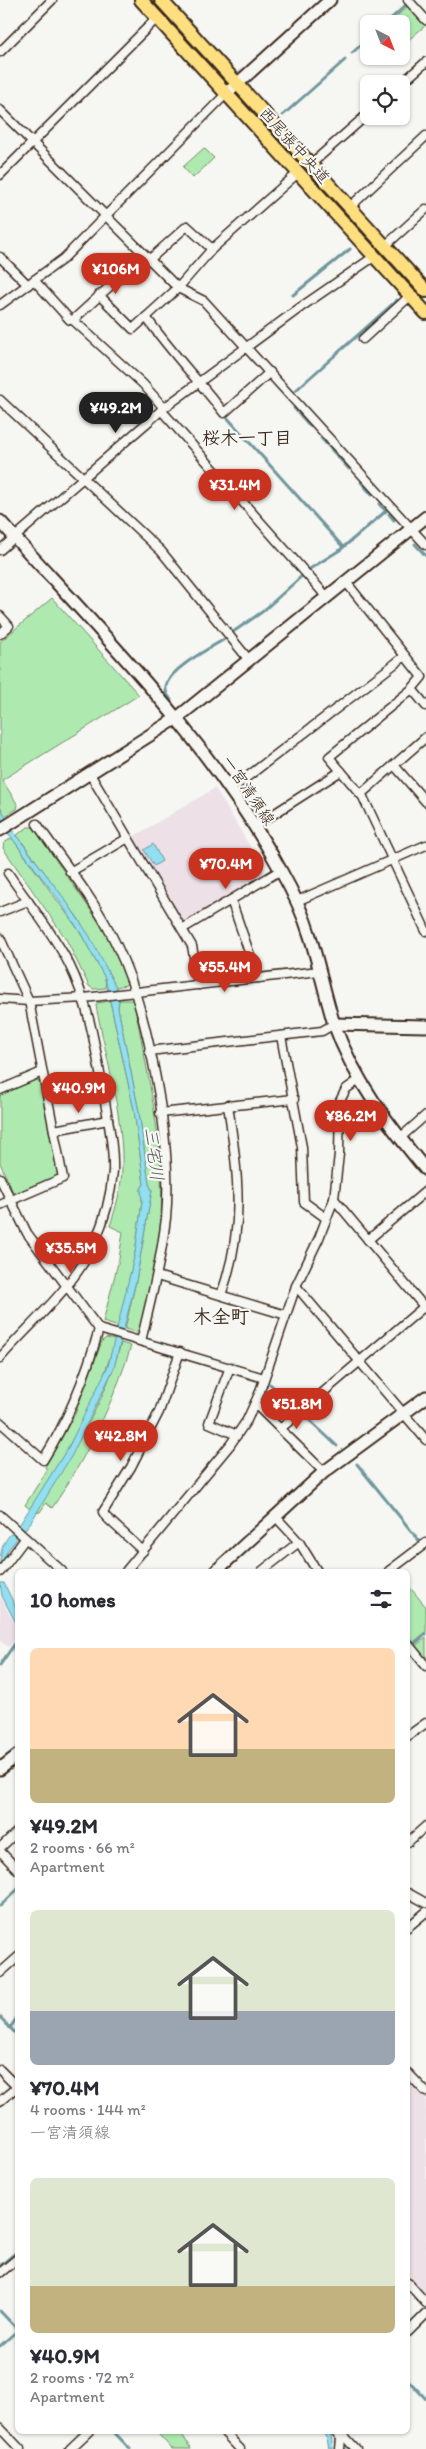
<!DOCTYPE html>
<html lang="en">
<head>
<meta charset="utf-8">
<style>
	body { margin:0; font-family:Itim,"Klee One",sans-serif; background:#f2f2f3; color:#2b2b33; height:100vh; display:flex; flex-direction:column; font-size:19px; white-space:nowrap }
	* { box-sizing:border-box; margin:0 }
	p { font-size:16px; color:#7c7c81 }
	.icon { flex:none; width:28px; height:28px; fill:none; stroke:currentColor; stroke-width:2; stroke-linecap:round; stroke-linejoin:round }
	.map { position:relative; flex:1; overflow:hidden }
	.details { position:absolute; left:15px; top:1569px; width:395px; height:865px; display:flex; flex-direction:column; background:#fff; border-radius:8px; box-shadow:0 1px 4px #0004 }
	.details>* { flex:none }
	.needle { width:32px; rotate:138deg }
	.controls { position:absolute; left:360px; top:15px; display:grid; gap:10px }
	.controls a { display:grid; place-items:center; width:50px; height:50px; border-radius:8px; background:#fff; box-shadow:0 1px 4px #0004; font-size:25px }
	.price { position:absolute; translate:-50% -42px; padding:0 11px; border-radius:18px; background:#c8321e; color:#fff; font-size:16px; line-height:32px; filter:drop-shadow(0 1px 2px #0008) }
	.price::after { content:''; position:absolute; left:50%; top:30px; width:15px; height:11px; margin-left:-8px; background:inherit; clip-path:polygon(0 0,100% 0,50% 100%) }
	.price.current { background:#222; color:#fff }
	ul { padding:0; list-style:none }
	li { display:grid; align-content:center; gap:10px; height:265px; padding:0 15px }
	li span { display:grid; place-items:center; height:155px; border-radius:8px; color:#555 }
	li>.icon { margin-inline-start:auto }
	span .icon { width:90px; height:90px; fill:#fffc; stroke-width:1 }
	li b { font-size:21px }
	h2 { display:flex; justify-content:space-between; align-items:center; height:60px; padding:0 15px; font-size:21px }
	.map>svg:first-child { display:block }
</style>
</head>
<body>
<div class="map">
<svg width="426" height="2449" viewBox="0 0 426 2449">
	<rect width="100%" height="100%" fill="#f6f6f2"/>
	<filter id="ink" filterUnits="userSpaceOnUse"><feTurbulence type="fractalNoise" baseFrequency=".02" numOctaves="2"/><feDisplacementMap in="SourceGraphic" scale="10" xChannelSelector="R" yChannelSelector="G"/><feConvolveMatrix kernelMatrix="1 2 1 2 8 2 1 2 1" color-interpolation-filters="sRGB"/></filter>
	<g filter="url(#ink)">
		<g fill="#ede0e7">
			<path d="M215,788L264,870L262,876L188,922L183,920L133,837Z"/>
			<path d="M0,1596L17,1628V1635L9,1647L0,1641Z"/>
			<path d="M408,2079L426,2099V2297L408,2277Z"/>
		</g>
		<g fill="#aeeab0" stroke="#748a67">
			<path d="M409,5L426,25L406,42L401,37V24L389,23Z"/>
			<path d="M204,148L214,158L193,178L183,167Z"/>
			<path d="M52,598L139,695L2,780L18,805L17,809L5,816L0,806V642Z"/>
			<path d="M28,827H33L108,935L128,982L126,985L116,987L78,918L17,835Z"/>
			<path d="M12,838L80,932L105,978L106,988L93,989L89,986L66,939L3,848L4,843Z"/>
			<path d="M119,1000H132L134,1002C153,1103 177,1195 148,1297C145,1307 144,1325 136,1332L125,1329L136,1281L152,1190L149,1184L139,1112L118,1008Z"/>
			<path d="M110,1001L134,1110L144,1184L141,1189L142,1202L135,1253L119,1327L103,1322L119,1259L123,1232L110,1226C116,1208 121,1189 122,1170C124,1119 106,1056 96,1006L97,1003Z"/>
			<path d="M36,1080L41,1082L58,1173L56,1177L16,1194L13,1192L0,1163V1095Z"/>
			<path d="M106,1338L115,1340C99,1402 63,1456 30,1509L25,1505L47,1470L45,1467L75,1414L102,1341Z"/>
			<path d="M121,1343L131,1346C113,1404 86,1458 52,1508L46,1503L40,1512L34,1513C68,1460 105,1404 121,1343Z"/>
			<path d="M408,1585L426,1607V1632L411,1644L408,1639Z"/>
			<path d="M426,1638V1662L414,1647Z"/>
			<path d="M158,2431H180L191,2449H172L159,2435Z"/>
		</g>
		<g fill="#91dff1" stroke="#6f979d">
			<path d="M0,806L13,831L64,898L89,935L116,987L119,1000L118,1008L139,1112L149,1184L152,1190L136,1281L114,1368L72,1455L31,1522L8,1550L0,1567C0,1545 5,1539 20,1524L69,1446L108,1366L135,1253L142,1202L141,1189L144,1184L134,1110L105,978L80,932L59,900L2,825Z"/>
			<path d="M153,844L162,861L154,866L144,850Z"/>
			<path d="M0,1583H4L17,1610V1625L2,1596Z"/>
			<path d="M322,2431H328L331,2435L333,2449H329L327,2439Z"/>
		</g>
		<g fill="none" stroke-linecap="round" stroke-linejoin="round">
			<g stroke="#6f979d" stroke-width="3">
				<path d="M151,0L183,35"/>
				<path d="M385,24L407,4"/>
				<path d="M352,53L369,38"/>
				<path d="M283,115L345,60"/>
				<path d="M310,175L412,287"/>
				<path d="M293,295L350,249"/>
				<path d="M295,391L397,300"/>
				<path d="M294,408L310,426"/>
				<path d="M225,415L343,547"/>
				<path d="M321,438L349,469"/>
				<path d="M361,482L372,495"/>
				<path d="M379,504L386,511"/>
				<path d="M389,514L394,520"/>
				<path d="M415,544L426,556"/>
				<path d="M308,570L340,550L386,511"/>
				<path d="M233,632L262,612L303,575"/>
				<path d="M417,689L426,700"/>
				<path d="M171,700C167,695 164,690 167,683C174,666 211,648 226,638"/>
				<path d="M270,1384L298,1410"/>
				<path d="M305,1416L337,1446"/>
				<path d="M357,1464L421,1543"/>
				<path d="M413,1645L426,1634"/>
				<path d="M0,1665L18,1639"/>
				<path d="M0,1906L18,1889"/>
				<path d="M0,2017L18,2036"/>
				<path d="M10,2028L18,2016"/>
				<path d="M0,2266L18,2251"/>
				<path d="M0,2311L18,2330"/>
				<path d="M0,2346L18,2330"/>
				<path d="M408,2380L426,2399"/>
				<path d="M113,2431L130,2449"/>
				<path d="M348,2448L349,2449"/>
			</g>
			<defs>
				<g id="street">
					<path d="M408,0L426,20"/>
					<path d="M0,52L52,0"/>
					<path d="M401,84L426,62"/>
					<path d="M0,110L178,288L204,301L426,545"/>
					<path d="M311,164L369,113"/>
					<path d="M0,175L157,18"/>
					<path d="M350,207L426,136"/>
					<path d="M385,246L426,209"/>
					<path d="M0,257L28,285"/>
					<path d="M149,260L187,226L212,249"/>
					<path d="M34,280L70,320H73L143,384L164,408"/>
					<path d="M99,295L133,329L178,288L212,249L298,173"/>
					<path d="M0,305L63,259L226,94"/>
					<path d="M146,317C170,351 198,380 224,413L270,372"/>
					<path d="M73,320L144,255"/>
					<path d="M363,339L411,295"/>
					<path d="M0,400L161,551L249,660"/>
					<path d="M161,410L327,597"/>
					<path d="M0,550L164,408L301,307L375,256"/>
					<path d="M346,582L422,677L412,689L426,706"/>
					<path d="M0,616L9,626L0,634"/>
					<path d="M412,689L329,757L363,797L426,931"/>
					<path d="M394,765L426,802"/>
					<path d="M90,774L192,946L199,985"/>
					<path d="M230,790L405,656"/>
					<path d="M361,794L426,737"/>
					<path d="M37,824C64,863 96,901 116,944C149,1012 173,1144 166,1218C161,1260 151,1300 141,1341"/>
					<path d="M255,826L341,771"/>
					<path d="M70,872L128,838"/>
					<path d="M231,900L258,978"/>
					<path d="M297,901L426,845"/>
					<path d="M0,912L28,901"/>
					<path d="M182,929L281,870"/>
					<path d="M0,938L29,1001L63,1178L0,1205"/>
					<path d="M0,999L29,1001L84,998L319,971"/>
					<path d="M281,1036L302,1147L304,1202L326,1218"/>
					<path d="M149,1051L322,1031L334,1024"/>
					<path d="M0,1090L42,1072"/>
					<path d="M160,1113L294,1099"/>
					<path d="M54,1130L108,1120"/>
					<path d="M400,1138L426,1115"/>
					<path d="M0,1178L27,1233L99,1329L264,1378"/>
					<path d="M334,1199L339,1154L340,1101L346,1089L359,1080"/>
					<path d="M368,1240L426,1191"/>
					<path d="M157,1276L286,1315"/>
					<path d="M296,1286L426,1440"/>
					<path d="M221,1295C246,1227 238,1174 228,1105"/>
					<path d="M0,1358C31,1323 77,1284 95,1241C105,1219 111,1195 113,1171C114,1146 108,1121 104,1096C96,1051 90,1006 69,964C53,932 28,903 8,873"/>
					<path d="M230,1367L209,1423L237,1435"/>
					<path d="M255,1404L324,1472"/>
					<path d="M0,1422L43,1460C69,1419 86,1376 99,1329"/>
					<path d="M280,1429L426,1305"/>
					<path d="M0,1515L62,1571"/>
					<path d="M299,1542L317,1571"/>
					<path d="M143,1551L106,1517L103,1512L131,1467L159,1412L180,1352"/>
					<path d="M126,1571L230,1445L247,1420L259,1394L296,1286L319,1238L334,1199L426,1309"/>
					<path d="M262,1571L299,1542L275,1516"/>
					<path d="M389,1571L426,1543"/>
					<path d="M0,1572L25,1539"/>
					<path d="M408,1644L426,1666"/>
					<path d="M408,1736L426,1723"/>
					<path d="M408,1842L426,1826"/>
					<path d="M0,1848L18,1831"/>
					<path d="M0,1851L18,1870"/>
					<path d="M408,1893L426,1903"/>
					<path d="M408,1927L426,1912"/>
					<path d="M0,1973L18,1957"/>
					<path d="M0,2070L18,2088"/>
					<path d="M408,2073L426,2092"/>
					<path d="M0,2101L17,2087"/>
					<path d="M0,2273L18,2258"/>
					<path d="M408,2283L426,2303"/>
					<path d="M408,2332L426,2314"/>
					<path d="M0,2428L20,2449"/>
					<path d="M223,2431L240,2449"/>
					<path d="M335,2431L341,2438L340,2449"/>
					<path d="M341,2438L345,2437L356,2449"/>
					<path d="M70,2449L89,2431"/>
				</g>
				<g id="secondary">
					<path d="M226,94L330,0"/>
					<path d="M0,521C100,632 209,739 281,871C293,892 303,913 310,936C319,965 325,995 334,1024C354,1080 388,1124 426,1170"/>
					<path d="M0,830L177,718L426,517"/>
					<path d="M334,1024L426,1026"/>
					<path d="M216,1571L324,1472L426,1397"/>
					<path d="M0,1769L18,1755"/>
				</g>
				<g id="primary">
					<path d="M141,0L426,313"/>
					<path d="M161,0L426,291"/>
				</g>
			</defs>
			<use href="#street" stroke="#3b2a1e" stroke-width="11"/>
			<use href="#secondary" stroke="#3b2a1e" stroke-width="15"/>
			<use href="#primary" stroke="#3b2a1e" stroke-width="16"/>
			<use href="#street" stroke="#f6f6f2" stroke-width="8"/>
			<use href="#secondary" stroke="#f6f6f2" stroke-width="11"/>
			<use href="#primary" stroke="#fedf80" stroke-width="12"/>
		</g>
	</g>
	<g text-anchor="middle" stroke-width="4.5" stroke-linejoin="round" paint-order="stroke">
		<g font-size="16" fill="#3b2a1e" stroke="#f6f6f2">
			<text transform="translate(295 145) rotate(48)" y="6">西尾張中央道</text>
			<text transform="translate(249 790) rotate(56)" y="6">一宮清須線</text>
		</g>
		<g font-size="18" font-weight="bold" fill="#3b2a1e" stroke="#f6f6f2">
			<text x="247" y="444">桜木一丁目</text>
		</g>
		<g font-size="18" font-style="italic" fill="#505753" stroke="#f6f6f2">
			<text transform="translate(154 1154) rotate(83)" y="6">三宅川</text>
		</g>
		<g font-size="19" font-weight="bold" fill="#3b2a1e" stroke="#f6f6f2">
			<text x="221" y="1323">木全町</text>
		</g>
	</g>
</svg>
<div class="controls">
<a><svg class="needle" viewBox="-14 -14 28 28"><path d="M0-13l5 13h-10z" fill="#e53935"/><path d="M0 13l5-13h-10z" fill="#7c7c81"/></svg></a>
<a><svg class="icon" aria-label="locate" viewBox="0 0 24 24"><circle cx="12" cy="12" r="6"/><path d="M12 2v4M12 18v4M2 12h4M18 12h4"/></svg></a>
</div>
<b class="price" style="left:116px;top:295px">¥106M</b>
<b class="price current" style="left:116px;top:434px">¥49.2M</b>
<b class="price" style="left:235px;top:511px">¥31.4M</b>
<b class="price" style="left:226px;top:890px">¥70.4M</b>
<b class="price" style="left:225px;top:993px">¥55.4M</b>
<b class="price" style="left:79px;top:1114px">¥40.9M</b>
<b class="price" style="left:351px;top:1142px">¥86.2M</b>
<b class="price" style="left:71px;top:1274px">¥35.5M</b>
<b class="price" style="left:297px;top:1430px">¥51.8M</b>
<b class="price" style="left:121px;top:1462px">¥42.8M</b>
<section class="details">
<h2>10 homes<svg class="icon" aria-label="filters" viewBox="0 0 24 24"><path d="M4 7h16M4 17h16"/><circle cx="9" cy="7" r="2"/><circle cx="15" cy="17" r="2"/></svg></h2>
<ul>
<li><span style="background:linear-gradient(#ffd9b3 65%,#c2b280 0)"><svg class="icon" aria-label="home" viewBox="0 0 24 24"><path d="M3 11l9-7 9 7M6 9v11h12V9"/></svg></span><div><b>¥49.2M</b><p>2 rooms · 66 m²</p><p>Apartment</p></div></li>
<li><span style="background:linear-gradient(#dfe7d0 65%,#9aa5b1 0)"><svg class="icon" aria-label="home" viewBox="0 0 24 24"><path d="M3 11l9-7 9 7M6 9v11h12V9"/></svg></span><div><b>¥70.4M</b><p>4 rooms · 144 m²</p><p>一宮清須線</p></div></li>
<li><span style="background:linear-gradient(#dfe7d0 70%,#c2b280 0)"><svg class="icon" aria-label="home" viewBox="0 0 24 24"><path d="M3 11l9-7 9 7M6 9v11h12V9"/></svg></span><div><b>¥40.9M</b><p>2 rooms · 72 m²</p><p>Apartment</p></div></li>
</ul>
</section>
</div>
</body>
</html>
